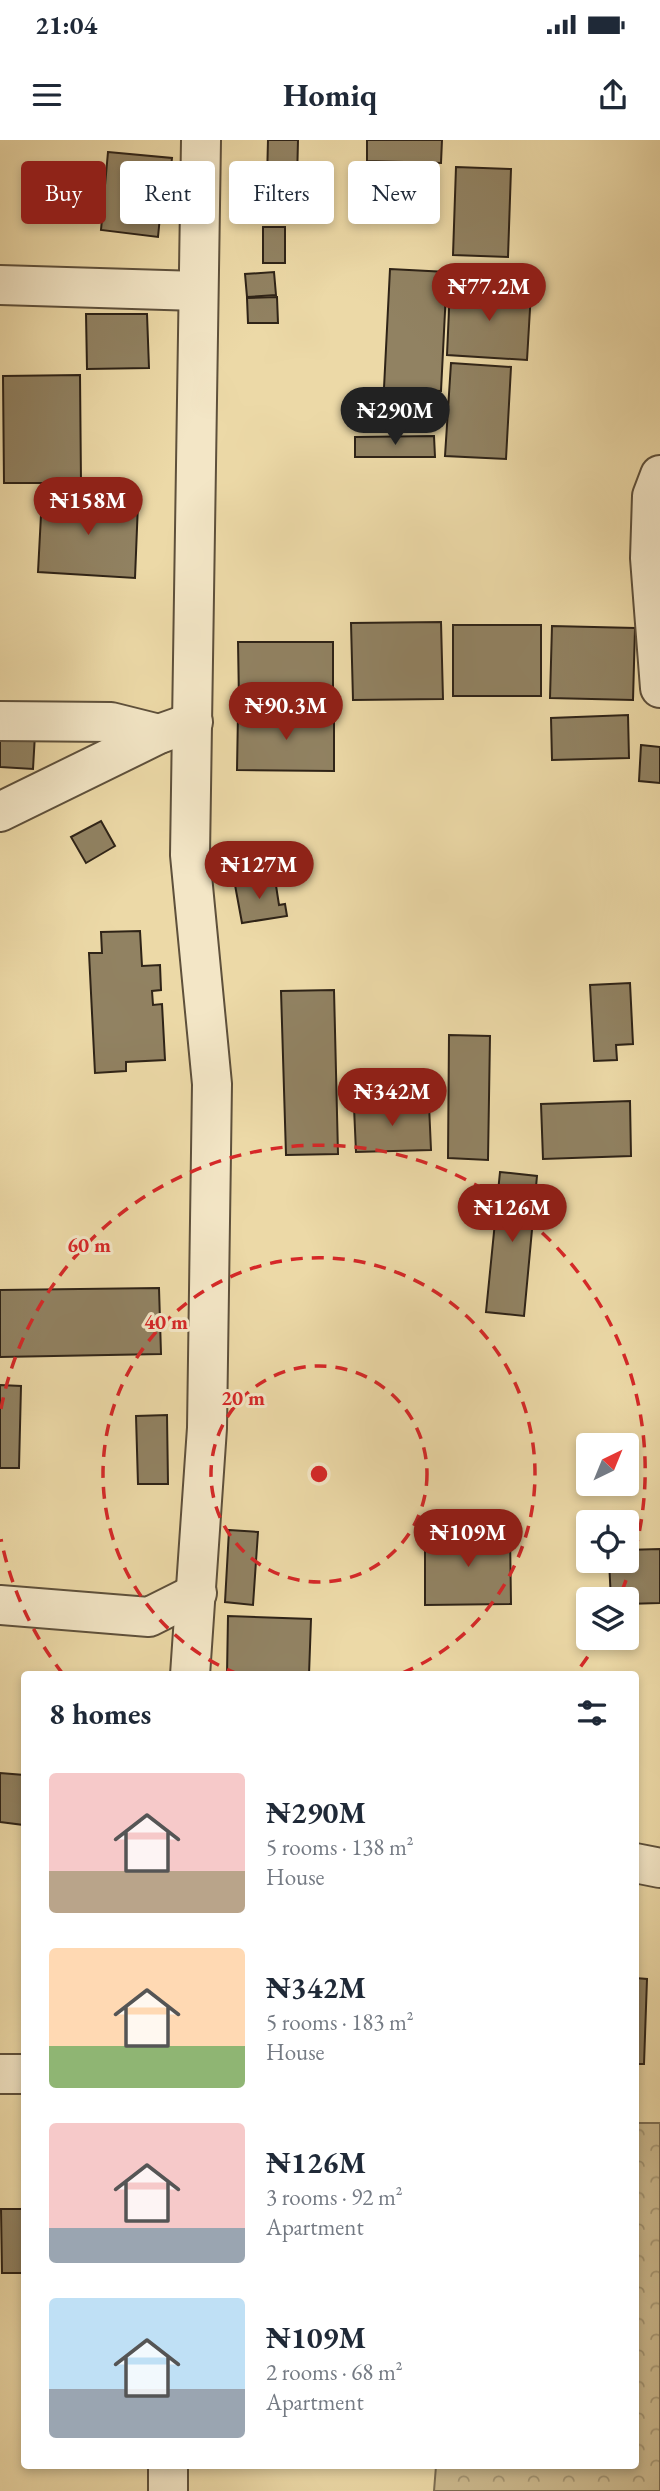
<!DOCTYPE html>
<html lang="en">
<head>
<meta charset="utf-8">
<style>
	body { margin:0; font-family:"EB Garamond",serif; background:#f2f2f3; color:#1f2937; height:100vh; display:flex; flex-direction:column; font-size:26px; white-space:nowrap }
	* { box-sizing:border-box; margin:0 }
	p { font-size:23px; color:#747a83 }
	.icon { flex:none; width:38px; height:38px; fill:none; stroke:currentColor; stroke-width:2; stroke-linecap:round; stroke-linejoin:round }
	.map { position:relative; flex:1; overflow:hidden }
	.sheet { position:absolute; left:21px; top:1531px; width:618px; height:798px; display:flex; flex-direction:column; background:#fff; border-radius:7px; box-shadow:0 4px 10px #0003 }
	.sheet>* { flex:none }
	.top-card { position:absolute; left:21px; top:21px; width:620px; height:63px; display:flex; gap:14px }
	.needle { width:46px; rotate:43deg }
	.buttons { position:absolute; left:576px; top:1293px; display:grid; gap:14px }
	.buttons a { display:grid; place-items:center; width:63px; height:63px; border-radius:7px; background:#fff; box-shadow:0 4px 10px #0003; font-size:35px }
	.price { position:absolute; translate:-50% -60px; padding:0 16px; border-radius:24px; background:#8f2418; color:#fff; font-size:23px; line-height:46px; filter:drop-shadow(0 2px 4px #0008) }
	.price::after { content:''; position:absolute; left:50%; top:42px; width:21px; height:16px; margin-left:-10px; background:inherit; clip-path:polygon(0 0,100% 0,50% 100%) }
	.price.active { background:#222; color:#fff }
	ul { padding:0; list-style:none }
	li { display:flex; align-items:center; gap:21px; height:175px; padding:0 28px }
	li span { display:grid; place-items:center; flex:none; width:196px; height:140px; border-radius:7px; color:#555 }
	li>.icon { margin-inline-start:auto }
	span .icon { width:84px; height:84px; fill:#fffc; stroke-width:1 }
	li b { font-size:30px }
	h2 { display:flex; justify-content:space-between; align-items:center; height:84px; padding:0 28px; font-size:30px }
	.chip { padding:0 24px; border-radius:7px; background:#fff; box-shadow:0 4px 10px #0003; font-size:24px; line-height:63px }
	.chip.active { background:#8f2418; color:#fff }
	.status { display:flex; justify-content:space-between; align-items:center; height:49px; padding:0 35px; background:#fff; direction:ltr }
	.status svg { height:19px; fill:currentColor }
	header { display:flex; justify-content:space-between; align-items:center; height:91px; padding:0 28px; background:#fff; font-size:32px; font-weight:700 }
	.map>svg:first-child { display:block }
</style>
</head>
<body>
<div class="status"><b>21:04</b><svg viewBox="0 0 49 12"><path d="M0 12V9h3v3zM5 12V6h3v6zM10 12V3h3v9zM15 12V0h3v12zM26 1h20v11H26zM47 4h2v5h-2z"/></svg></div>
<header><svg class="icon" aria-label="menu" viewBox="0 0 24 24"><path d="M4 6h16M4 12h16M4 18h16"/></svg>Homiq<svg class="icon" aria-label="share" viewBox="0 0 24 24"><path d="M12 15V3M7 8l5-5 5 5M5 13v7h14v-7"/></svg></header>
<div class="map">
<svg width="660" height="2351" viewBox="0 0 660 2351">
	<defs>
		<pattern id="forest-crowns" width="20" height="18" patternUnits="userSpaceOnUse" patternTransform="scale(1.75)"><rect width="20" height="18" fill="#ccba8f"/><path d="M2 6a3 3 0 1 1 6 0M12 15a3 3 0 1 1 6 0" fill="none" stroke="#a69774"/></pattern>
	</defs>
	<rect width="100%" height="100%" fill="#ecd9a7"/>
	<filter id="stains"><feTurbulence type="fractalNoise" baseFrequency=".00286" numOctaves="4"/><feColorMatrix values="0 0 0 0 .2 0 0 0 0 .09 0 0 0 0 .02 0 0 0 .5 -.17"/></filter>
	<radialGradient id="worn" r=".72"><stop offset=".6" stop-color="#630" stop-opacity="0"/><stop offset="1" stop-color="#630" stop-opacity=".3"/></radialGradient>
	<path fill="url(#forest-crowns)" stroke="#7d6e53" stroke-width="2" d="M635,1983H660V2351H434L436,2326H635Z"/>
	<g fill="#918262" stroke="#2e2317" stroke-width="2">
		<path d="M268,0H298L297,41L267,40Z"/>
		<path d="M367,0H442L441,23L367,21Z"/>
		<path d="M108,12L172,18L169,47L163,46L158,97L101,90Z"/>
		<path d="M456,27L511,29L508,117L453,115Z"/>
		<rect x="263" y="87" width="22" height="36"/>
		<path d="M390,129L447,132L441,251L384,248Z"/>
		<path d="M274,132L276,155L247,157L245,134Z"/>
		<path d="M450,147L531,152L527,220L447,215Z"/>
		<path d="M277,157L278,183H248L247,158Z"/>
		<path d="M86,174H147L149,228L87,229Z"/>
		<path d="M451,223L511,227L506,319L445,316Z"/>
		<path d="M80,235L81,343H4L3,236Z"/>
		<path d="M434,296L435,317H355V297Z"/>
		<path d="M42,356L138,363L135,438L38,432Z"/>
		<path d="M441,482L443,559L353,560L351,483Z"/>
		<rect x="453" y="485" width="88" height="71"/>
		<path d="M552,486L635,488L633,560L550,558Z"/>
		<path d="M238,502H333V562L239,561Z"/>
		<path d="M238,573L334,575V631L237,630Z"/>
		<path d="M628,575L629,618L552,620L551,578Z"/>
		<path d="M0,592L35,594L33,629L0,627Z"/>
		<path d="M641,605L660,607V643L639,641Z"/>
		<path d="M101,681L115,706L86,723L71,697Z"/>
		<path d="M275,739L279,765L285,764L287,776L242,783L235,745Z"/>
		<path d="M140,791L142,826L160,825L161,850L152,851L153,865L162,864L165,920L126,922V931L95,933L89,813H102L101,792Z"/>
		<path d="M630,843L633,904L616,905L617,920L594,921L590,845Z"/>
		<path d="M334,850L338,1014L286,1015L281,851Z"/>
		<path d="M449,895L490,896L488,1020L448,1018Z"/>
		<path d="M630,961L631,1016L543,1019L541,964Z"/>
		<path d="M429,965L431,1010L356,1012L354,967Z"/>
		<path d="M500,1032L537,1036L524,1176L486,1172Z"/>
		<path d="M159,1148L161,1214L0,1217V1150Z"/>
		<path d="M0,1245L21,1246L19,1328H0Z"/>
		<path d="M167,1275L168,1344H138L136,1276Z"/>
		<path d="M229,1390L258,1392L253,1465L225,1462Z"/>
		<path d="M425,1394H510L511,1464L425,1465Z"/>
		<path d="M660,1409V1463L626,1464V1460H611L609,1421H626V1410Z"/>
		<path d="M228,1476L311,1479L309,1535H227Z"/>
		<path d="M0,1633L24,1635V1685L0,1682Z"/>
		<path d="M635,1838L647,1839L644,1924H635Z"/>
		<path d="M1,2069H24V2133H2Z"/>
	</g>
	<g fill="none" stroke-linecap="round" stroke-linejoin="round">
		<defs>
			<g id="minor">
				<path d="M0,145L198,151"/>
				<path d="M660,335L652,356L650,418L660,548"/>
				<path d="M0,581L111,582L159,594"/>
				<path d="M0,672L159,594L193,582"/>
				<path d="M0,1465L149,1477L197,1453"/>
				<path d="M190,1535L207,1288L212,944L190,715L201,0"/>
				<path d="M635,1723L660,1728"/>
				<path d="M0,1934H24"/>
				<path d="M168,2351V2326"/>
			</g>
		</defs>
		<use href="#minor" stroke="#5e503b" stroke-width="42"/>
		<use href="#minor" stroke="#f3e6c6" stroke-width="38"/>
	</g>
	<g fill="none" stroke="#d62828" stroke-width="3.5" stroke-dasharray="12 9">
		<circle cx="319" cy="1334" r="108"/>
		<path d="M238 1534A216 216 0 1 1 400 1534"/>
		<path d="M599 1499A325 325 0 0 1 575 1534M63 1534A325 325 0 0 1 1 1399M1 1269A325 325 0 1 1 619 1458"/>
	</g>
	<circle cx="319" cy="1334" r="10" fill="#d62828" stroke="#f3e6c6" stroke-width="3.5"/>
	<g font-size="21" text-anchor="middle" font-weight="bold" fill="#d62828" stroke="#f3e6c6" stroke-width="6" stroke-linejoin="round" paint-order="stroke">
		<text x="89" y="1112">60 m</text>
		<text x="166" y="1189">40 m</text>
		<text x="243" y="1265">20 m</text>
	</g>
	<rect width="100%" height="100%" filter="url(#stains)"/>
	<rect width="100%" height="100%" fill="url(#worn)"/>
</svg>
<div class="buttons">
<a><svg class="needle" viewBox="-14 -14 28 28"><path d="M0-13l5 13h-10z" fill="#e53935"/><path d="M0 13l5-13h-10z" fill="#747a83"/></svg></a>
<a><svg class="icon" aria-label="locate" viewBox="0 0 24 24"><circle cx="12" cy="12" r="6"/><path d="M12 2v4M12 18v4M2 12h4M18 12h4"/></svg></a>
<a><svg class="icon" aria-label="layers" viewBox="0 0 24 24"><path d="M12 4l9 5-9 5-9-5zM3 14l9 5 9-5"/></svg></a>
</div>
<b class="price" style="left:489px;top:183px">₦77.2M</b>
<b class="price active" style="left:395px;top:307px">₦290M</b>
<b class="price" style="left:88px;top:397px">₦158M</b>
<b class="price" style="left:286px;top:602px">₦90.3M</b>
<b class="price" style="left:259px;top:761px">₦127M</b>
<b class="price" style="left:392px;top:988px">₦342M</b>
<b class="price" style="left:512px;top:1104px">₦126M</b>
<b class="price" style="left:468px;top:1429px">₦109M</b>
<div class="top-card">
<a class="chip active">Buy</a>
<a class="chip">Rent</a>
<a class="chip">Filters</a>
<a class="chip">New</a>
</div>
<section class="sheet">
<h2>8 homes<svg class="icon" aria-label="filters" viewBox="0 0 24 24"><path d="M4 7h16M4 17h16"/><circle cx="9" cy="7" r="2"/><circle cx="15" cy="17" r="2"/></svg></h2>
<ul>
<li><span style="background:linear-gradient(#f6c9c9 70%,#b9a48a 0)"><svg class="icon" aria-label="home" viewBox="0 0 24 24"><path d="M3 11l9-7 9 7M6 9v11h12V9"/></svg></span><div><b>₦290M</b><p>5 rooms · 138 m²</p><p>House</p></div></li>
<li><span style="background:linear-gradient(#ffd9b3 70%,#8fb573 0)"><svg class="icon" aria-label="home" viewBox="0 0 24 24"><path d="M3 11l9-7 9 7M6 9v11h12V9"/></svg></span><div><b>₦342M</b><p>5 rooms · 183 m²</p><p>House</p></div></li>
<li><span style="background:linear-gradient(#f6c9c9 75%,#9aa5b1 0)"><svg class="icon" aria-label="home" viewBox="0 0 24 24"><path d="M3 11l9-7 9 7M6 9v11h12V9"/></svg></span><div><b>₦126M</b><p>3 rooms · 92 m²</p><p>Apartment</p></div></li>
<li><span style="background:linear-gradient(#bfe0f5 65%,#9aa5b1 0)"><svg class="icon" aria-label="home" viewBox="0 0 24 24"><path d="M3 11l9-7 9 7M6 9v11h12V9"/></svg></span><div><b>₦109M</b><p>2 rooms · 68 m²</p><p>Apartment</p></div></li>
</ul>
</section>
</div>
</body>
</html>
